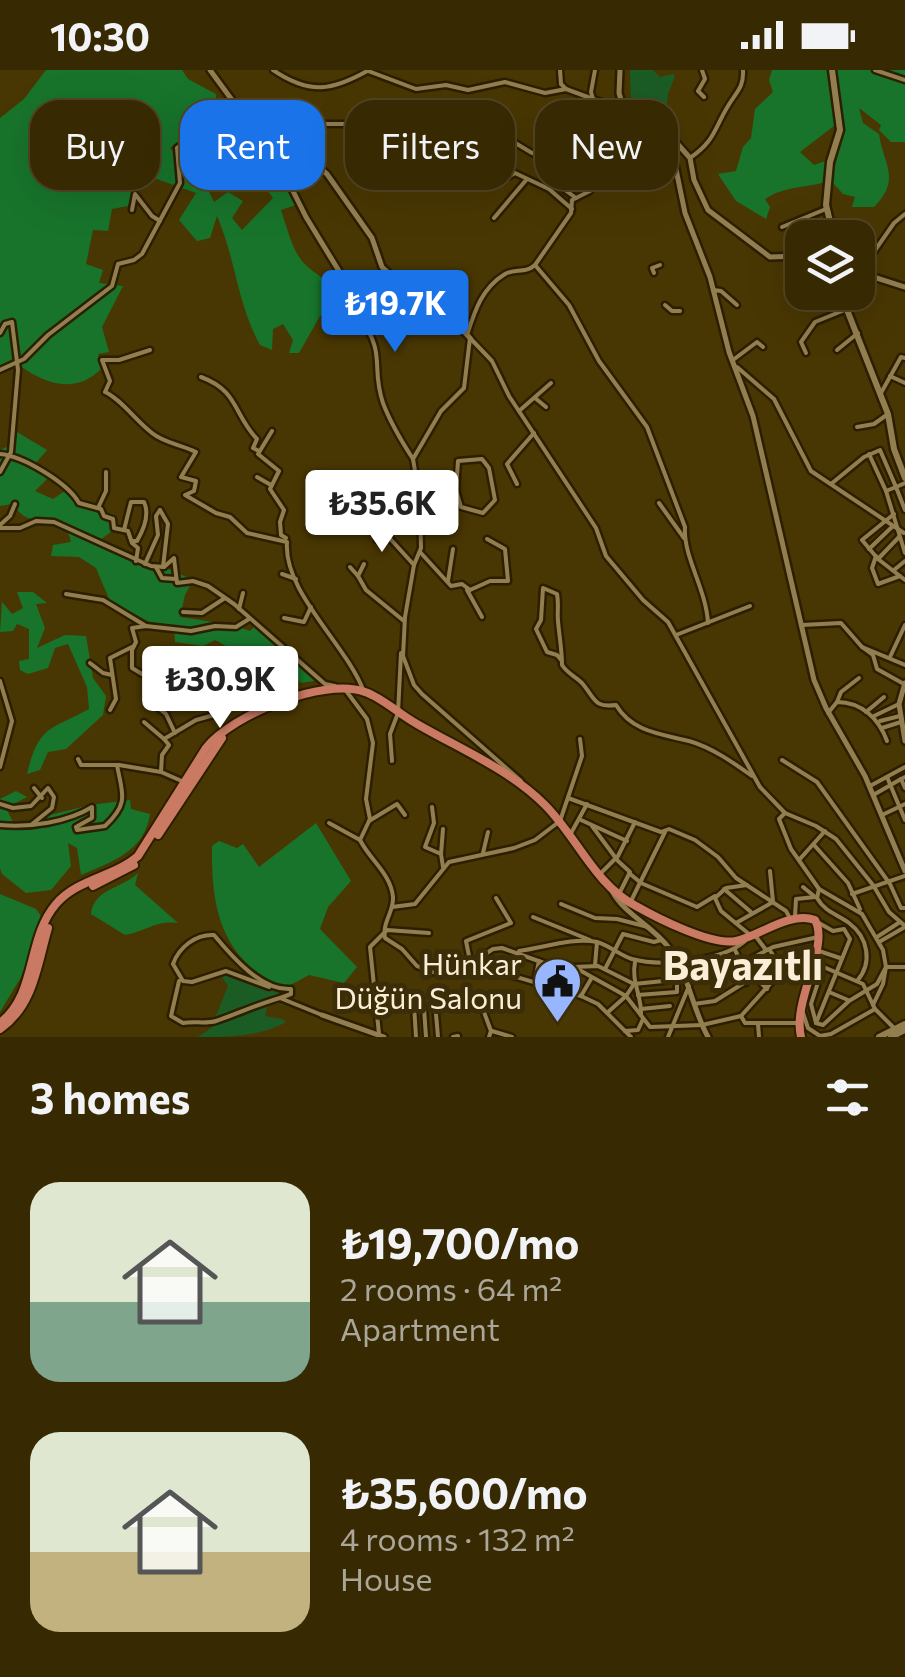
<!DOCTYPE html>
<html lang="en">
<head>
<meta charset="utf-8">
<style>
	body { margin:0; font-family:Commissioner,sans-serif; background:#3e310c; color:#f1f3f6; height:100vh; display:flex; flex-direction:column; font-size:38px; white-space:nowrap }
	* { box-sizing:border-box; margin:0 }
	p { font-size:32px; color:#aaa699 }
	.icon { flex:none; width:55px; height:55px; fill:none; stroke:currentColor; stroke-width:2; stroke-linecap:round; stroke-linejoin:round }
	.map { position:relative; height:967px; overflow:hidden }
	.details { display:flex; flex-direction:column; background:#372902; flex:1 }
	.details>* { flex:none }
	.hud { position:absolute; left:30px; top:30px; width:845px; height:90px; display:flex; gap:20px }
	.tools { position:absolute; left:785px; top:150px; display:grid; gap:20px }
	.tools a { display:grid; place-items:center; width:90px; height:90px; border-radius:20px; background:#372902; box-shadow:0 10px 40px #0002,0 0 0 2px #514524; font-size:50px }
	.price { position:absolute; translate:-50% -85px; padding:0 22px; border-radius:10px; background:#fff; color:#222; font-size:32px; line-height:65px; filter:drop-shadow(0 2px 5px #0008) }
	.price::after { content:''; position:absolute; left:50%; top:60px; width:30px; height:22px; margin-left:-15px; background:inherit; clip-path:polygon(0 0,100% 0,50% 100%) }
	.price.selected { background:#1a73e8; color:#fff }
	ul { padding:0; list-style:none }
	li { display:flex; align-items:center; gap:30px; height:250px; padding:0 30px }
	li span { display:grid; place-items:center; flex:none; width:280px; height:200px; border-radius:30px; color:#555 }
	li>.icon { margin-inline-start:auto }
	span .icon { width:120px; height:120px; fill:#fffc; stroke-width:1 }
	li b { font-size:42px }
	h2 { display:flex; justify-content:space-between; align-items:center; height:120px; padding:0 30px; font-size:42px }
	.tag { padding:0 35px; border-radius:30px; background:#372902; box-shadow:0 10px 40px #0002,0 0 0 2px #514524; font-size:35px; line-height:90px }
	.tag.selected { background:#1a73e8; color:#fff }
	.status { display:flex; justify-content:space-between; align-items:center; height:70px; padding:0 50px; background:#372902; direction:ltr }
	.status svg { height:28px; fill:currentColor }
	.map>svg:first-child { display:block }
</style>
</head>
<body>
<div class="status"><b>10:30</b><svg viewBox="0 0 49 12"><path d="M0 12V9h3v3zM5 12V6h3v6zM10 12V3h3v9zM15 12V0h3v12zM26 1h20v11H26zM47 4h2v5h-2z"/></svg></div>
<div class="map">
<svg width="905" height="967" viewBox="0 0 905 967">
	<rect width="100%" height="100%" fill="#493703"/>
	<g fill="#1b5c25">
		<path d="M630,0H653L660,7L673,4L675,6L668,24L665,53L631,38Z"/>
		<path d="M223,902L279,923V929L237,938L214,951L228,916L221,906Z"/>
		<path d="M274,932L290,937L274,933L267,937L265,946L282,949L286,952C260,967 228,967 198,967L229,946Z"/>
	</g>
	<g fill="#18742b">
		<path d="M46,0H182L188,9L216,24L215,43L170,78L204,111L214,132L228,122L243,131L232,148L242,160L273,128L265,117L287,111L299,134L281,140C297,189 295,193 342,219L337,236L320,246L299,283H289L293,270L283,254L273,259L272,280L260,275C237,233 236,190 217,146L210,168L197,171L179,150L196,123L140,103L128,136L112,139L108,161L93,160L86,194L103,200L99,213L123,216L102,257L109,282L98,284L101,299C74,326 41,313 14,291L0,296V48L24,29Z"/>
		<path d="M772,0H905V72H891L879,60L881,55L859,38L863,53L879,64C883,94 902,109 874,137H852L855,127L843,124L832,112C834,90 845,71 843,49L800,82L814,95L828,90L826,112C804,118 785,116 765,129L770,137L766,149L736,131L718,104L736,101L743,77L751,68L755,39L773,22L769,10Z"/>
		<path d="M17,362L47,380L34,395L48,408L35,421L53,429L71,417L85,432L103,434V442L114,444L113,460L99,471L126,489L155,493L193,510L185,525L180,547L234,555L250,561L255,556L305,593L320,610L301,613C287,598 265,603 249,593C236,586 229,576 215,570L203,576L175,572L174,556H157L110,531L96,498L79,487L51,486L53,475L71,472C66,443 42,457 24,446C19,443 16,438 12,434L0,436V380L9,376Z"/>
		<path d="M17,522H33L47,533L36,534L45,558L37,578L65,565L86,566L93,608L106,626L103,645L66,679L48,682L40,700L27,704C39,655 49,661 89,639L87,617L68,574L55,578L48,598L28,604L20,600L19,591L29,589V559L17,554L13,561L0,562L2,532L12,544L23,538Z"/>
		<path d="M16,721L27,727L6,738L14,754L90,735L130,730L131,739L150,744C144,782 113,791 81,805L77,778L68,773L71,796L51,820L26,823L2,804L0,798V729Z"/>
		<path d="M316,753L351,811L328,837L320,859L357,897L344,913L309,905L285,918C222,890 211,841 212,776L219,771L237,778L243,774L259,797Z"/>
		<path d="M138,803L135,815L178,853C155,850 147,861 125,865L91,844C94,818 122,819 138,803Z"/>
		<path d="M0,824L36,839L43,849L21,907L0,942Z"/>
	</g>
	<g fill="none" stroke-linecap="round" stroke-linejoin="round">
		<defs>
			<g id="minor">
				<path d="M273,0C310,25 332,21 369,0"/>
				<path d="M560,0L561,14L566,19"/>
				<path d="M595,0L591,22L593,29L628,41"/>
				<path d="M702,0L705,9L698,21L704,27"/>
				<path d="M875,0L905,10"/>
				<path d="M368,1L416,19L446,15L468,20L505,12L545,23L566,19L593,29"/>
				<path d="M690,88C715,71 714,59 728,36C736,22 744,18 743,0"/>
				<path d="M506,108L515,103L549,119L572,139"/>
				<path d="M561,117L576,128"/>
				<path d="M132,140L135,124L152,146L160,151"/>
				<path d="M494,148L527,109"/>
				<path d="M782,157L826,139"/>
				<path d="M535,195L569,235L599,291L647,357L685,457C683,487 706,518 708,553"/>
				<path d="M860,202L894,153L905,144"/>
				<path d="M654,203L652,198L660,195"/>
				<path d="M713,220L721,221L737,235"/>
				<path d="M665,235L672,241H680"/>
				<path d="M342,240L358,245"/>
				<path d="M338,254L358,245C388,285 370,295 383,333C390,352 402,372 413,389"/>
				<path d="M0,263L5,254L12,252L18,300L11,382L0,402"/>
				<path d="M470,268L492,291L509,326L596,458L606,486L643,530L668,552L760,717L785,743L816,756L836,769L873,815L889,842L905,856"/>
				<path d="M470,268L464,318L441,341L413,389L420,430L421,478L414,495L405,547L403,586L414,615L422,624L521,711"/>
				<path d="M150,280L119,290H102L110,311L105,322C122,330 135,350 152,363C164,373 182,375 196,382L181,407L196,411L194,421L185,425L216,443L230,447L247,463L287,472C283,522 347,575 364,622"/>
				<path d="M837,280L858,263"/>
				<path d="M806,283L801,272L815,252L847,239"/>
				<path d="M733,290L757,272L763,277"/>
				<path d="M737,297L774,329L811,401L904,463"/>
				<path d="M0,300L24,289L48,265L112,216L118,194L134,190L142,184L180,113L177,78L217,50L244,52L285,47L319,54H344L370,63L424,47L440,45L487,56L532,83L588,104L591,108L590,121L572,130L571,143L535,195C525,204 515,198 505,204C482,218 475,240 467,265"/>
				<path d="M890,306L905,313"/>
				<path d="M201,307C239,321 233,344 257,369L253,378L259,381"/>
				<path d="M881,323L901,287L905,288"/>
				<path d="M535,328L546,337"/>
				<path d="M519,341L551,313"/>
				<path d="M857,357L874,354L888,344"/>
				<path d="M272,361L258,384L279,401L270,419L284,440L280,452L281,465L286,468"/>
				<path d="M0,384C23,386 68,413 79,433L101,439L104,446L113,449L114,458L128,461L132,473L138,478L136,491"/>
				<path d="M869,384L886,421L905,483"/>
				<path d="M482,389L489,398L495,430L483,443L461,437L456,420L458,391Z"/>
				<path d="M318,404L375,452L414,495"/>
				<path d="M257,407L271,415"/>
				<path d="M517,414L507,394L534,363"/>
				<path d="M831,414L864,387L880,380L896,417L905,413"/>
				<path d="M886,421L896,417L905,440"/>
				<path d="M419,425H436L454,420"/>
				<path d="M659,433L684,468"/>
				<path d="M98,438L106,421V402"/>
				<path d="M160,440L168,454L163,497"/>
				<path d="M894,444L862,470L878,489L905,510"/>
				<path d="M0,455L10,446L15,434"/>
				<path d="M0,458H20L36,451L54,452L151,496L164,497L174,488L177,513L193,511L208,516L234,534L325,614L335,616"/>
				<path d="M124,460L131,432H144C150,445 144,459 137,471H132"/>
				<path d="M377,470L384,462"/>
				<path d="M869,479L893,456"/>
				<path d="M420,482L451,516L462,514L470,520L490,511H508L505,479L487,469"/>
				<path d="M876,486L872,498L878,514L900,506"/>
				<path d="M878,489L899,467"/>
				<path d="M145,494L158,465L156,446L160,440"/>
				<path d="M364,494L358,506L366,520L404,551"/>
				<path d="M156,497L162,508L176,509"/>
				<path d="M350,497L358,506"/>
				<path d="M894,500L905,491"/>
				<path d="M282,504L296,509"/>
				<path d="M448,511L453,479"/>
				<path d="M467,520L482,547"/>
				<path d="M66,524L103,530L146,556"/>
				<path d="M239,539L243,523"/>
				<path d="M183,542L202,543L225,528"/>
				<path d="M284,548L304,552L311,537"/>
				<path d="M802,555L841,553L862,577L905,595"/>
				<path d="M676,565L750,536"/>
				<path d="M862,577L873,585L877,599L904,614"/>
				<path d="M890,587L905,555"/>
				<path d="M562,591L557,585L547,582L536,559L541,550L543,518L557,524C559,534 557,542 558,551C559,564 562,580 562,595C568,604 575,606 582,613C595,628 593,638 616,635C632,662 661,664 689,671C711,677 734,693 752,706"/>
				<path d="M90,593L103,603L112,605"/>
				<path d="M0,611L12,651L0,697"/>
				<path d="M347,622L367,649L373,673L366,729L370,749L360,770C370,790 391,804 393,827C394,842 382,852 385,868L402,879L417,896L431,902L456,904L479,896L581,926L598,934L631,967"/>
				<path d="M204,631L219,621"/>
				<path d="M837,632L841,622L859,608"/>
				<path d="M157,637L166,644L175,663"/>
				<path d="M110,640L116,629L110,588L134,576"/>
				<path d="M866,642L884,627"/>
				<path d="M222,643L176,614L166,612L153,598L142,604L132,598V580L136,572L132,558L146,556L191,561L215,556L236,557L249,549"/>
				<path d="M828,643L837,632C862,632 879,649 887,671"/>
				<path d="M874,646L899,634"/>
				<path d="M880,651L900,646"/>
				<path d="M144,652L164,669"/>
				<path d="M882,658L901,652"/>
				<path d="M78,689L81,695H119L161,702L184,712"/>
				<path d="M782,690L817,712L890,814L901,838H905"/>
				<path d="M392,691L390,664L398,643L401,583"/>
				<path d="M161,702L162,685L169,675L164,669L196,650L225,642L235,627"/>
				<path d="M887,707L905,750"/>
				<path d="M905,707L901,709L905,718"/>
				<path d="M870,716L905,697"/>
				<path d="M34,718L42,728"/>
				<path d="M875,724L901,709"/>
				<path d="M568,728L661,762L669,759L695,770L718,787L736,808L786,841L791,850"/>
				<path d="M0,734L13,738L31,736L48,718L54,727L52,738L31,755"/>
				<path d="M432,737L434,753L425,777L441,784L443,797"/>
				<path d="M785,743L779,749L791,779L819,819L862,844L883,880L886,897L877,914L849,931L823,955L816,953L811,934L823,897"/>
				<path d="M882,745L905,734"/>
				<path d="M581,750L627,771"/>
				<path d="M369,751L397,734L405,745"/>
				<path d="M329,753L360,770"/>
				<path d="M0,755C29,758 68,752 92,737V748L76,757L77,760L105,756C130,733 122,723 117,695"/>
				<path d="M592,756L618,791L630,802L619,824"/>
				<path d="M570,765L587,734"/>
				<path d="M814,775L848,813L860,839"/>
				<path d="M483,783L488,762"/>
				<path d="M441,784L443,759"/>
				<path d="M799,790L825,761"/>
				<path d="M629,803L641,813L697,837L715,826"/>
				<path d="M599,805L618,786L635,752"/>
				<path d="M747,815L726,818L715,828L721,841L749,864"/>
				<path d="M803,817L814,826"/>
				<path d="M724,819L751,842"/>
				<path d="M819,819L817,828C825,842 837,844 849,853C868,867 873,893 857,911"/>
				<path d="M852,824L905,806"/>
				<path d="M630,833L665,762"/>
				<path d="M561,834L595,848L617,849L648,857"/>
				<path d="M392,837L415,834L449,792L514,778L535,770L560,751L582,686L580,669"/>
				<path d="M795,846L796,829L815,827"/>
				<path d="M533,847L590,870"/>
				<path d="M736,853L773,832L770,801"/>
				<path d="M754,864L766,880"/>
				<path d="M877,867L900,852"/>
				<path d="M879,872L905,857"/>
				<path d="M735,880L742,894L767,919L775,888L769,879"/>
				<path d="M816,880L840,888"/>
				<path d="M519,881C543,878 573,867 597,872C609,875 619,885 632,889C661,897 723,891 745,871"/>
				<path d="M476,890L493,879L502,878L544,893L574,897L626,926L650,957L702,955L741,946L789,893L812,892L863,914L875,939"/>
				<path d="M470,891L466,871L511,853L496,828"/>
				<path d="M635,892C631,912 642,926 641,945"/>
				<path d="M595,895L597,872"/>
				<path d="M574,897L598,896L634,914L683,909"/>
				<path d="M605,899L623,864L654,872L661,870"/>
				<path d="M448,900L476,890L504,901"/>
				<path d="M730,900L746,913"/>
				<path d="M686,910L724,903L773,877L818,867"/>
				<path d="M179,911L171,946L183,953C194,951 207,954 216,951C237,944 258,934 280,928"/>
				<path d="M535,911L539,891"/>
				<path d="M269,917L226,901L192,912L183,911L173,894C179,877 196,864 214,865C233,888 262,921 291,919V924L280,928L322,945"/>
				<path d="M829,922L848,930"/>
				<path d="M638,925L677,922V911"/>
				<path d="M581,926L591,909"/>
				<path d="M481,934L491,961L489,967"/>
				<path d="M694,934L715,931L755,906L764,904L770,907"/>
				<path d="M414,935L416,967"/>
				<path d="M873,935L883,914L886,897H905"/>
				<path d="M424,938L426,967"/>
				<path d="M641,939L670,936"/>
				<path d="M607,943L626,926L634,914"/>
				<path d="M803,943L808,958L820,966L831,964L875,939L895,959"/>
				<path d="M436,944L438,967"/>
				<path d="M741,946L745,953H798"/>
				<path d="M816,953L850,869L844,859L833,861L819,853"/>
				<path d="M758,954L759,967"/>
				<path d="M492,961L512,967"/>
				<path d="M625,961L638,960L643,949"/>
				<path d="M379,964L370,877L387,860L429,863"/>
				<path d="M453,967L458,966"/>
				<path d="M668,967L689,916"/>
			</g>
			<g id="tertiary">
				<path d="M210,0L232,30L238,45L262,65L272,79L320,98L327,104L372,168L382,197L405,218L430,232L452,249L470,268"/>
				<path d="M620,0L619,23L622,33L633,43L660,55L672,80L685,143L710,207L729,282L753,346L814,610L826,638L865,706L905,801"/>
				<path d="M668,63L690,88L694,110L708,140L770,187L802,186"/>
				<path d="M273,81L306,147L342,206L358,245"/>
				<path d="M858,202L905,217"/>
				<path d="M905,613L899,634L905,671"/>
				<path d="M612,821C625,845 653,856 669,878C689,905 692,938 708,967"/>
				<path d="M322,945L384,967"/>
			</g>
			<g id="secondary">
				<path d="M832,0L840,60L830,92L826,135L834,168"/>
				<path d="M840,222L888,344L894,379L905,408"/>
				<path d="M879,967L905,954"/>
				<path d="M891,967L905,960"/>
			</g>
			<g id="primary">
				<path d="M158,765L222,668"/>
				<path d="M93,816L134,795"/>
				<path d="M0,953C38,923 26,869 56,834C77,809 114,807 138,786L206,678C232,645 323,607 365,622C383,628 400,645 417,654C460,679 509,699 545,735C577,767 595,815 636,836C657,848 712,876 736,871C760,866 789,841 815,850C830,877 792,930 801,967"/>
				<path d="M0,959C34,935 37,895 48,858"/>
			</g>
		</defs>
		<use href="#minor" stroke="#2c1e00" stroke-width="9"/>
		<use href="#tertiary" stroke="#2c1e00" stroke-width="10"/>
		<use href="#secondary" stroke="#2c1e00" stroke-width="11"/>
		<use href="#primary" stroke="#2c1e00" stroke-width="12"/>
		<use href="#minor" stroke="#937e50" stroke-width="4"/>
		<use href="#tertiary" stroke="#937e50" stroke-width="5"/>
		<use href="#secondary" stroke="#937e50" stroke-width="6"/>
		<use href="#primary" stroke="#ca7a62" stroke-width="8"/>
	</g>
	<defs>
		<symbol id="civic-pin" viewBox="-11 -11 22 30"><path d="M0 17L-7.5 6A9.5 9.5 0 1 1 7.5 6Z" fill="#97b6fd" stroke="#3c2d09"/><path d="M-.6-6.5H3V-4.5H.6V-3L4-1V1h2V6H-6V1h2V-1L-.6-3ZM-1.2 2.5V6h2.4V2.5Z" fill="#111"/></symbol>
	</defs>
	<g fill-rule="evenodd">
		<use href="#civic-pin" x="530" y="884" width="55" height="75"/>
	</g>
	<g text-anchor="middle" stroke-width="10" stroke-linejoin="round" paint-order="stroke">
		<g font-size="30" fill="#faeed6" stroke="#3c2d09" text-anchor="end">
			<text x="522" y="905">Hünkar<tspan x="522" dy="34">Düğün Salonu</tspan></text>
		</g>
		<g font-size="40" font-weight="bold" fill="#faeed6" stroke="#3c2d09">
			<text x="743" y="910">Bayazıtlı</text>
		</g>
	</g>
</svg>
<div class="tools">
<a><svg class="icon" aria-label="layers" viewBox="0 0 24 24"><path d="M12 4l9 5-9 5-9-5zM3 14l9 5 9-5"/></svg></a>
</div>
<b class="price selected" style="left:395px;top:285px">₺19.7K</b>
<b class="price" style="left:382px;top:485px">₺35.6K</b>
<b class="price" style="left:220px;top:661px">₺30.9K</b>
<div class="hud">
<a class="tag">Buy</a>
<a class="tag selected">Rent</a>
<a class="tag">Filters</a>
<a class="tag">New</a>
</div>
</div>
<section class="details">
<h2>3 homes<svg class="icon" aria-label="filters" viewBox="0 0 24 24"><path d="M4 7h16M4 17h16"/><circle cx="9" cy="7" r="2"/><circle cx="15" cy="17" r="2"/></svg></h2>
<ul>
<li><span style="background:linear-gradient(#dfe7d0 60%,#7fa58c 0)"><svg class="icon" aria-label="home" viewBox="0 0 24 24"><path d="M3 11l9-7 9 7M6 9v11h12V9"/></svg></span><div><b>₺19,700/mo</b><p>2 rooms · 64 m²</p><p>Apartment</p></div></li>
<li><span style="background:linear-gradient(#dfe7d0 60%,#c2b280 0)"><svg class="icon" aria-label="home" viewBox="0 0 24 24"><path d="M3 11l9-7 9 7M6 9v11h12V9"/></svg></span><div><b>₺35,600/mo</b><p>4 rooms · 132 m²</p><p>House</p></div></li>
</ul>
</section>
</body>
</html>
